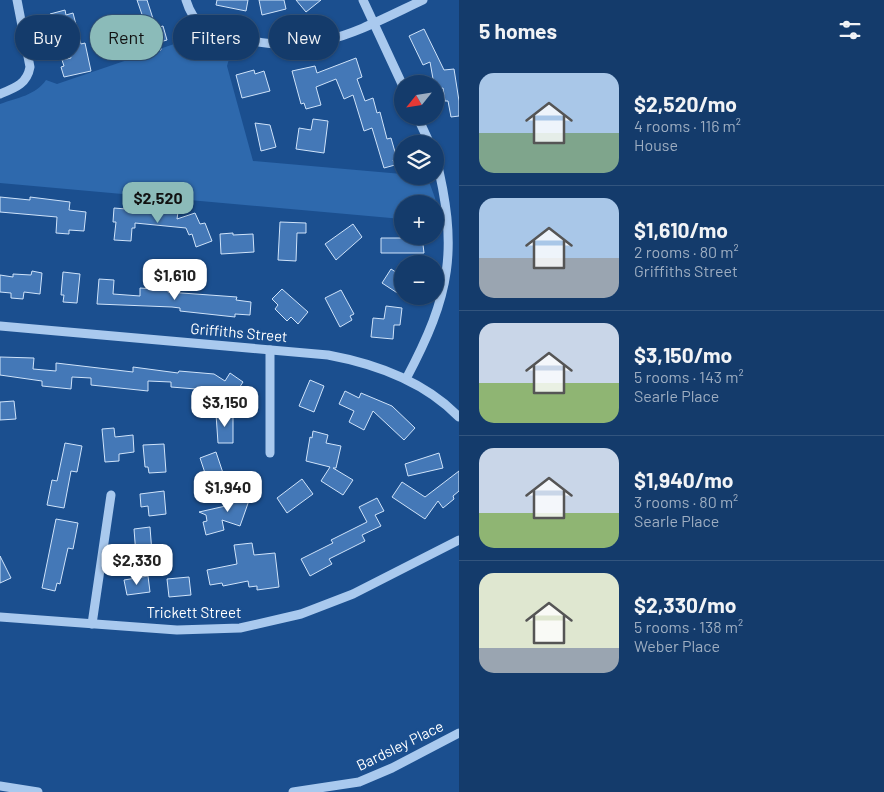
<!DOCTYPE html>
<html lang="en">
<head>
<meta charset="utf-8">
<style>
	body { margin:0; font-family:Barlow,sans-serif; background:#1d4271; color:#f1f3f6; height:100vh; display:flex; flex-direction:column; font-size:19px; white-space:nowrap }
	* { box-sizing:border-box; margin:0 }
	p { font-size:16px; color:#9dadc1 }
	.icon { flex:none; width:28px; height:28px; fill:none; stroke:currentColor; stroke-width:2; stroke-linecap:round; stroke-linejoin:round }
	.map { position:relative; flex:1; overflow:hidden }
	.details { display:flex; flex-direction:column; background:#143b6b; width:425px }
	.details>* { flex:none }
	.guide { position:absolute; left:15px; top:15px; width:369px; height:45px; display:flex; gap:10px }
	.needle { width:32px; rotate:240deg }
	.tools { position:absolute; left:394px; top:75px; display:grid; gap:10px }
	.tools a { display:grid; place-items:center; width:50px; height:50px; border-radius:50%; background:#143b6b; box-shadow:0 1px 4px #0004,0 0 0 1px #33557e; font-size:25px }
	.price { position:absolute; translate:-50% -42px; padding:0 11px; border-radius:10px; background:#fff; color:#222; font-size:16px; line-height:32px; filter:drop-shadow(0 1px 2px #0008) }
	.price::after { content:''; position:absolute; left:50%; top:30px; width:15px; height:11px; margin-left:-8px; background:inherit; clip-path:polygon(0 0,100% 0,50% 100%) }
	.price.on { background:#8bbbb9; color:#111 }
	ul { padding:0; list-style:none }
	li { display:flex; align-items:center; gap:15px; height:125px; padding:0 20px }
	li+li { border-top:1px solid #33557e }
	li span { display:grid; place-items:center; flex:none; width:140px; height:100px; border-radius:15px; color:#555 }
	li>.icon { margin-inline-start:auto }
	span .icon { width:60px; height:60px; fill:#fffc; stroke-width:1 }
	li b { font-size:21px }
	h2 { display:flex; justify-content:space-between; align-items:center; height:60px; padding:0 20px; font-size:21px }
	.chip { padding:0 18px; border-radius:22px; background:#143b6b; box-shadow:0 1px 4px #0004,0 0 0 1px #33557e; font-size:18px; line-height:45px }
	.chip.on { background:#8bbbb9; color:#111 }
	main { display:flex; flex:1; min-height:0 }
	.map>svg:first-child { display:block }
</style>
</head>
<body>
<main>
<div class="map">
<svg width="459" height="792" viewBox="0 0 459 792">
	<rect width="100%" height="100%" fill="#1b4f8f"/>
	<path fill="#2e69ad" d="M188,34L202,44L231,52L227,66L253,161L402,174V176H427L435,198L440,222L435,221V204H402V219L0,183V104C17,98 36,95 46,80L57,84L180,42Z"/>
	<g fill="#4478b7" stroke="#cfe3fa">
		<path d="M137,0H147L156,28L163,26L167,40L160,42L161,50L155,52L152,45L136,50L131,33L147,29Z"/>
		<path d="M217,0H248L246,11L216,5Z"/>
		<path d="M259,0H284L286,9L262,15Z"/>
		<path d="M296,0H321L306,12Z"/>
		<path d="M65,10L66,15L73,13L81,44L85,43L91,71L64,77L61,67L64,66L62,60L71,58L66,38L55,41L48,20L51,19L50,14Z"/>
		<path d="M424,29L444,70L454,69L459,101V116L451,117L448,101H445L443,88L435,90L430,62L423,65L409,36Z"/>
		<path d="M356,58L362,77L357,79L365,101L373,98L377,113L380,112L387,139L391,138L397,159L393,160L395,165L384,168L372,128L364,131L353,95L344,99L336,79L316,87L321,105L306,109L304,103L301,104L292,71L315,66L317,73Z"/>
		<path d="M254,70L255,74L264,71L270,91L242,98L236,75Z"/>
		<path d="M313,119L328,121L324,153L296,149L299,128L311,130Z"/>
		<path d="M255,123L270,125L276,147L261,151Z"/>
		<path d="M0,197L30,200V197L70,202L69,210L86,212L84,231L69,230V234L56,233L57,217L0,212Z"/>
		<path d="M114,208L162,212V210L178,212L177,219L195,213L200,224L205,223L212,241L196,247L192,234L189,235L186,228L135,223V228H132L131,241L114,240L116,222H113Z"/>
		<path d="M280,222L306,223V233H297L296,261L278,260Z"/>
		<path d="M353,224L362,237L336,260L325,244Z"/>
		<path d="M233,233V235L253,234L254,252L221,254L220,234Z"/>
		<path d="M409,236H422L424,253H381V238H409Z"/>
		<path d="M391,269L402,276V296L382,283Z"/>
		<path d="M32,271L42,273L40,294L24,292L23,299L11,298V293L0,292V275L13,277V274L31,275Z"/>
		<path d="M63,272L80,274L77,303L63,302L64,295H61Z"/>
		<path d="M99,279L114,280L113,294L140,296V288L168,290V292L237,297L236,300L251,302L250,315L235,314V317L180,311V308L172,307L97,304Z"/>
		<path d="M282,289L308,312L298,324L291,317L287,321L275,309L278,305L272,299Z"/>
		<path d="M341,290L354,314L350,316L352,320L340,327L325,298Z"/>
		<path d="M386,306L402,308L400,325H394L393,339L371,337L373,318L384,319Z"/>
		<path d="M0,357L34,358L33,369L56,371V363L133,372V367L178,373L179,371L214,374L225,381L230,373L243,382L236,393L245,398L239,407L232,402L233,406L209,390L171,387V382L148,381V391L91,385V378L72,377L71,389L42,386V381L0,375Z"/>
		<path d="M310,380L324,386L314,412L299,406Z"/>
		<path d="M345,391L359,398L361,393L392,406L415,428L404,440L373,411L364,430L349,422L354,411L339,404Z"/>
		<path d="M14,401L16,419L0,420V402Z"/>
		<path d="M233,413V443H218L216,414Z"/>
		<path d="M114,428L115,437L133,435L134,452L119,454V461L105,462L102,429Z"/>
		<path d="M313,431L328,435L326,443L341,446L336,468H333L353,480L343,495L321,481L330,467L306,461L310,437L312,438Z"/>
		<path d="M65,443L82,446L77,472L71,471L64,508L47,505L52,480L57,481Z"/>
		<path d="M164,444L166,472L149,473L148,467H145L143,445Z"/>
		<path d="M216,452L226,482L210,488L200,458Z"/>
		<path d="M439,453L443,468L408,476L405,464Z"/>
		<path d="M459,471V491L453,496L454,499L443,508L438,501L425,519L392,497L402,482L425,497Z"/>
		<path d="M302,479L313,494L287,513L277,498Z"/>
		<path d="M237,487L252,492L240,526L222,520L224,530L206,535L203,522L207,521L206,515L199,512L230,505Z"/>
		<path d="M164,491L166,514L149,516L148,506L141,507L140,494Z"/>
		<path d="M377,498L384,511L375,515L381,526L362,535L365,541L329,559L332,564L310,576L301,559L333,543L331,540L367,522L359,507Z"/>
		<path d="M56,519L78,523L73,549L68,548L60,584L57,583L55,591L42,588Z"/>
		<path d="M150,527L152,553L136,555L134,529Z"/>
		<path d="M252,543L254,555L275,553L279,587L257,590V586L249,587L248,581L223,586L222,583L210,585L207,570L237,564L234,545Z"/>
		<path d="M0,556L11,578L0,583Z"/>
		<path d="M148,576L150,592L127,595L124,580Z"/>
		<path d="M189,577L191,595L169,597L167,579Z"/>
	</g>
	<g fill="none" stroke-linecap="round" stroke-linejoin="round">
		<g stroke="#a9c9ee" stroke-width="9">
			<path d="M186,0C194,27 208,30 234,37C314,58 353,33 423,0"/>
			<path d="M363,0L402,84"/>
			<path d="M0,94C15,88 27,84 30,67L17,0"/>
			<path d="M417,116L430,144"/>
			<path d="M0,326L328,355C377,364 424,381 459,417"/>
			<path d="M270,350V453"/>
			<path d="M406,379C451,294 459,250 435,154"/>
			<path d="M0,617L177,630L240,628L301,614L353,594L459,540"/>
			<path d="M92,624L111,495"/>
			<path d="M0,786L38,792"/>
			<path d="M293,792L359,782L392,768L459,733"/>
		</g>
	</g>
	<g text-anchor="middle" stroke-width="5" stroke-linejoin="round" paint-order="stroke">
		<g font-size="15" fill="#fff" stroke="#1b4f8f">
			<text transform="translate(239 333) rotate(5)" y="5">Griffiths Street</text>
			<text x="194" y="618">Trickett Street</text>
			<text transform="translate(400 746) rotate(-26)" y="5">Bardsley Place</text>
		</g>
	</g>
</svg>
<div class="tools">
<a><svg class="needle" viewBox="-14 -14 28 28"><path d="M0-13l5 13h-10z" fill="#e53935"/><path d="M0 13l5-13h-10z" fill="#9dadc1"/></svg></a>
<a><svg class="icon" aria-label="layers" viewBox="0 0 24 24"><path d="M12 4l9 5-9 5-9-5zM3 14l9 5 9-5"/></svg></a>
<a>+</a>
<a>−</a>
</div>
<b class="price on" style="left:158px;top:224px">$2,520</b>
<b class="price" style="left:175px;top:301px">$1,610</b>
<b class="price" style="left:225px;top:428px">$3,150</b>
<b class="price" style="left:228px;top:513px">$1,940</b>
<b class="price" style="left:137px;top:586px">$2,330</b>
<div class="guide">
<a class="chip">Buy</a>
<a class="chip on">Rent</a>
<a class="chip">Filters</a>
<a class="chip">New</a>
</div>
</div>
<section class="details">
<h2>5 homes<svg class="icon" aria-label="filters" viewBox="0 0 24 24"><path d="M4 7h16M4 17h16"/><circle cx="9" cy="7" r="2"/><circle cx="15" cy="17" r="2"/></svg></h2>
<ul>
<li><span style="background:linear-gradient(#a9c7e8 60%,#7fa58c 0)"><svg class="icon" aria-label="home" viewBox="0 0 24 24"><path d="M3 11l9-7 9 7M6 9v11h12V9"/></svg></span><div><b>$2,520/mo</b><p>4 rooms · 116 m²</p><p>House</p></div></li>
<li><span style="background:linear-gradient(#a9c7e8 60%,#9aa5b1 0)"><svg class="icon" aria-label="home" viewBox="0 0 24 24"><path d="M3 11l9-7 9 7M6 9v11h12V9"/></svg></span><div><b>$1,610/mo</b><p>2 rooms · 80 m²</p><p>Griffiths Street</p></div></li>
<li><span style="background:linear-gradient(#c9d6e8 60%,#8fb573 0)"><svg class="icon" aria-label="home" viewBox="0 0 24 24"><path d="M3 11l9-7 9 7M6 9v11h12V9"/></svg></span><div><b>$3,150/mo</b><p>5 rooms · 143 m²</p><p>Searle Place</p></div></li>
<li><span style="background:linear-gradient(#c9d6e8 65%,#8fb573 0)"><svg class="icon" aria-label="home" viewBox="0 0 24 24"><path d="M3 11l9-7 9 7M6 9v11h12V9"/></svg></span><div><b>$1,940/mo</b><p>3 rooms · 80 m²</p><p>Searle Place</p></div></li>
<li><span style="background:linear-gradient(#dfe7d0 75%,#9aa5b1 0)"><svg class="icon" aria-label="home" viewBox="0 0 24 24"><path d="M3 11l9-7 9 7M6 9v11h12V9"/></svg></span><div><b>$2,330/mo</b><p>5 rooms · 138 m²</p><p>Weber Place</p></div></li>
</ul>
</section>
</main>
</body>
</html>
